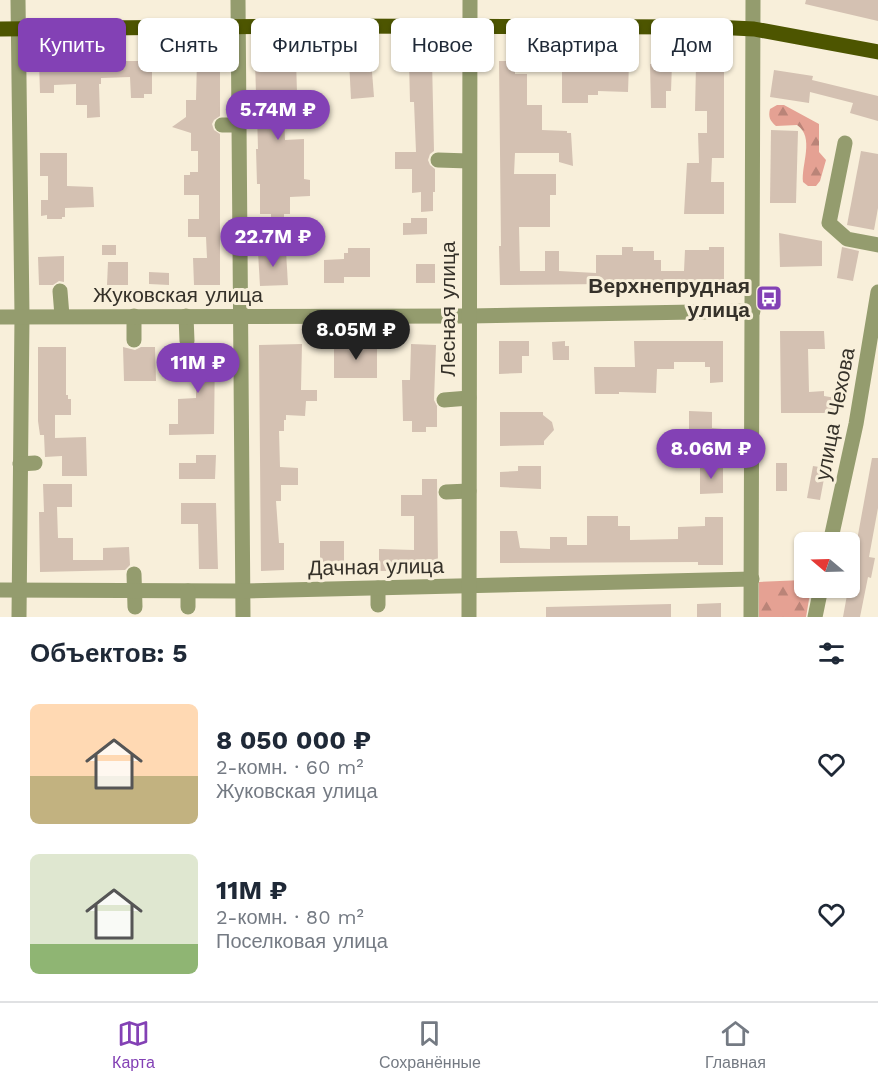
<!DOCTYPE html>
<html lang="ru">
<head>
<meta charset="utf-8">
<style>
	body { margin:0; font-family:"Work Sans",sans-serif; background:#f6f6f7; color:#1f2937; height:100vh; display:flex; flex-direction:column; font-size:22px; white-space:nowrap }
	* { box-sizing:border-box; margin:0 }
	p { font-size:20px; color:#747a83 }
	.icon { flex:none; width:33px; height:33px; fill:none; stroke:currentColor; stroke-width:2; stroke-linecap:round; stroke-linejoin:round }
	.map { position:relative; height:617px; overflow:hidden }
	.details { display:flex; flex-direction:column; background:#fff; flex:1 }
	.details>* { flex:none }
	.guide { position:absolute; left:18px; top:18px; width:843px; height:54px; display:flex; gap:12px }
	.needle { width:39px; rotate:289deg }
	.controls { position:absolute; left:794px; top:532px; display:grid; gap:12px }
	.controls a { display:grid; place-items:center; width:66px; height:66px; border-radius:9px; background:#fff; box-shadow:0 2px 4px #0004; font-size:30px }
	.price { position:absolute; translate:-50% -51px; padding:0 14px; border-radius:21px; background:#8341b5; color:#fff; font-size:20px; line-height:39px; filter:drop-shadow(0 2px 3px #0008) }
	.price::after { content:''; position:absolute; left:50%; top:36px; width:18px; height:14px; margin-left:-9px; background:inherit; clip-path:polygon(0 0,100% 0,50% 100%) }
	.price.active { background:#222; color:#fff }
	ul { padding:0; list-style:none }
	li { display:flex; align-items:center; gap:18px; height:150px; padding:0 30px }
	li span { display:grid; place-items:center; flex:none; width:168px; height:120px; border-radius:9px; color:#555 }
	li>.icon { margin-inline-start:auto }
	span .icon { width:72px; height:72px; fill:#fffc; stroke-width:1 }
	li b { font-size:26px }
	h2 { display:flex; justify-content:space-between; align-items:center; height:72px; padding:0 30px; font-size:26px }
	.chip { padding:0 21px; border-radius:9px; background:#fff; box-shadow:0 2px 4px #0004; font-size:21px; line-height:54px }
	.chip.active { background:#8341b5; color:#fff }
	.dock { display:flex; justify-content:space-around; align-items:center; height:84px; border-top:2px solid #e0e1e3; background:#fff; font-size:16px; color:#747a83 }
	.dock a { display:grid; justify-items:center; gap:3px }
	.dock .active { color:#8341b5 }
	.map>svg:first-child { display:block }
</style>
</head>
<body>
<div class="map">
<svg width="878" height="617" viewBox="0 0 878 617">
	<defs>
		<pattern id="forest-firs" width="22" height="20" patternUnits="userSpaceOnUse" patternTransform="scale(1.5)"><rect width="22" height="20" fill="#e5a193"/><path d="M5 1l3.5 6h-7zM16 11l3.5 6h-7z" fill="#ba8478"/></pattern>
	</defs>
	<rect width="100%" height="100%" fill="#f8efda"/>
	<g fill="url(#forest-firs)">
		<path d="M777,105H784L819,124V152L826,160L820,181L816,186H808L803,182C801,165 815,137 797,125L776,126C770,121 768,117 770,109Z"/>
		<path d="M804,580V588H811L806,617H759V582Z"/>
	</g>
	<g fill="#d4c1b2">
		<path d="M806,0H878V21L805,4Z"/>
		<path d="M88,51H101V61H145L152,64V94H144V98H131L130,77L101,78V84H99L100,117L87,118V105H76V84L54,85V93H40L39,62L88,61Z"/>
		<path d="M296,59L297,93H283L285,140L304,139V179L310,180V196L290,197V214H284V220H271V214H260V184H257L256,149H258L257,114H259V94H256L255,60Z"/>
		<path d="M371,59L374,97L351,99L349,61Z"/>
		<path d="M197,60H220V116L214,120L212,124L214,130L220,134V285H194L193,258H207L206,237H188V219H199V195H184V175H190V172H198V151H191V133L172,127L186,117V100H196Z"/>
		<path d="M432,60L434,151L430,154L428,160L430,165L435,169V192H433V211L421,212V192L412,193V169H395V152H416L414,102H410L409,61Z"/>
		<path d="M499,61H515V74H527V105H542V130L567,131V133H571L573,166L559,162V153H515L514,174H556V195H550V227H519L520,271H545V251H559V271L596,273V255H622V247H633V251H654V260H661V271H684L685,250H709V247H724V284L700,283L500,285L499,246H501Z"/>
		<path d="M562,62L629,63L628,92L598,91V95H588V103H562Z"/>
		<path d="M650,64H672L671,91H666V108H651Z"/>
		<path d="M696,65H724V158H712L711,182H724V214H684L687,163H699L698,133H707V111H695Z"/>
		<path d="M774,70L813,76L812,80L878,96V121L850,113L853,103L810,92L809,103L770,97Z"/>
		<path d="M771,130L798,131L796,203H770Z"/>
		<path d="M861,151L878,154V208L874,230L847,225Z"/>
		<path d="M40,153H67V186L93,187L94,207L65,208V217H62V219H47V215L41,216V200H48V176H40Z"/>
		<path d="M411,218H427V234L403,235V223H411Z"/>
		<path d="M779,233L822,241V266L780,267Z"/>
		<rect x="102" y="245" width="14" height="10"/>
		<path d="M842,247L859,251L853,281L837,278Z"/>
		<path d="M348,248H370V277H344V283H324V260L344,259V253H348Z"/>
		<path d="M286,251L288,285L260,286L258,252Z"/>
		<path d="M64,256V282L59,281L53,285H39L38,257Z"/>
		<path d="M108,262H128V285H107Z"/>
		<rect x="416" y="264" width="19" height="19"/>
		<path d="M149,272L169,273V285L149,284Z"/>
		<path d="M780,331H824L825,349H808L809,392L824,391V396L842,399L839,413L825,410V413H781Z"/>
		<path d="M499,341H529V356H522V373L499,374Z"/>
		<path d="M565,341V346H569V360H553L552,342Z"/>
		<path d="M634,341H723V382L710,383V367H705V362H674V369H657L656,393L619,392V394H595L594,367H635Z"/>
		<path d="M302,344L301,390H317V401H306L305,416L286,415V420H284V431H279L280,467L298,468V485H281V501H276L279,543H284V570L261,571L259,345Z"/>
		<path d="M377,344V378H334V345Z"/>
		<path d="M411,344L436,345L434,400L437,406V427H426V432H412V421H403L402,380H410Z"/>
		<path d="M178,346L187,351L195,346H215L214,434L169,435V424H178V399L196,398V363L179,364Z"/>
		<path d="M38,347H66V395H68V399H71V415H55V438L86,437L87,476H62V456L45,457L44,435H40L38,421Z"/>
		<path d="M123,347L135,350L141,347H155L156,381H124Z"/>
		<path d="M689,411L712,412V428L723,429V443H689Z"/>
		<path d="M500,412H543V415L552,422L554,430L544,441V445L500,446Z"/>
		<path d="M196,455H216L215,479H179V463H196Z"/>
		<path d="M872,458H878V508L869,557L875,558L871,578L868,577L860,617H843Z"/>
		<rect x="776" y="463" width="11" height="28"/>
		<path d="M518,466H541V489L500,487V472L518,471Z"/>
		<path d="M813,466L826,468L820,500L807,498Z"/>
		<path d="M700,467H723V493L700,494Z"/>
		<path d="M422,479H437L438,565L395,566V571H379V549L414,550V516H401V495H422Z"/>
		<path d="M43,484H72V507H57L58,538H73V560H103V548L129,547L130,565L125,570L40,572L39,512H44Z"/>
		<path d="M181,503H216L218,569H199L198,524H181Z"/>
		<path d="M587,516H618V526H630V540L678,539V527L705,526V517H723V565H698V562L500,563V531H517L520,548L550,549V537H567V545H587Z"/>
		<rect x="320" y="541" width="24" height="26"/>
		<path d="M721,603V617H697V604Z"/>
		<path d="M671,604V617H546V607Z"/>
	</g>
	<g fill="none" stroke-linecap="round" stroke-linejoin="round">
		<g stroke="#949c6e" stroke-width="15">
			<path d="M18,0L22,316L19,617"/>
			<path d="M238,0L243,617"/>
			<path d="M151,28L152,54"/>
			<path d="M222,125H239"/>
			<path d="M845,143L829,223L847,239L878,245"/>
			<path d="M438,160L469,161"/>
			<path d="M60,291L62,316"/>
			<path d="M134,316V340"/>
			<path d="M186,316L187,341"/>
			<path d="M0,317L469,316L753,311"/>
			<path d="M444,400L469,398"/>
			<path d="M20,464L35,463"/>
			<path d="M446,492L469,491"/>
			<path d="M830,543L856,424L878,292"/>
			<path d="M134,574L135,607"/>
			<path d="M378,588V605"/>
			<path d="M0,590L243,591L752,579"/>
			<path d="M188,591V607"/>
			<path d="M469,617L470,0"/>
			<path d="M751,617L753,0"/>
			<path d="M815,617L821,588"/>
		</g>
		<path stroke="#4d5500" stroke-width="15" d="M0,29L303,26L714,27L754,29L878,52"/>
	</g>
	<defs>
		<symbol id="bus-square" viewBox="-11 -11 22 22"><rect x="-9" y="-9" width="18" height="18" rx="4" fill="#8341b5" stroke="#f8efda"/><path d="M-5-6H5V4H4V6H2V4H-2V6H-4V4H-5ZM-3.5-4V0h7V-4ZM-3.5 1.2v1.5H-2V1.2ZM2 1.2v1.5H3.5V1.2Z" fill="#fff"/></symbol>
	</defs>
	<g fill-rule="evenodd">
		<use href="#bus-square" x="754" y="283" width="30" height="30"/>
	</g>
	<g text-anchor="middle" stroke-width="6" stroke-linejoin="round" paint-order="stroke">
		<g font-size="21" font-weight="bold" fill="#353129" stroke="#f8efda" text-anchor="end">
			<text x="750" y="293">Верхнепрудная<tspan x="750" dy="24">улица</tspan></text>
		</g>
		<g font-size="21" fill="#353129" stroke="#f8efda">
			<text x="178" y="302">Жуковская улица</text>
			<text transform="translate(448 309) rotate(-90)" y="7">Лесная улица</text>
			<text transform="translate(835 414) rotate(-79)" y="7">улица Чехова</text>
			<text transform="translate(376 567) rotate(-1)" y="7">Дачная улица</text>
		</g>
	</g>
</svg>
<div class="controls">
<a><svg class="needle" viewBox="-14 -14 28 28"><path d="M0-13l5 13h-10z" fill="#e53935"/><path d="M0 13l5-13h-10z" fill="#747a83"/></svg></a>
</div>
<b class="price" style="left:278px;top:141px">5.74M ₽</b>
<b class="price" style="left:273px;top:268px">22.7M ₽</b>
<b class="price active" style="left:356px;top:361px">8.05M ₽</b>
<b class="price" style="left:198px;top:394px">11M ₽</b>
<b class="price" style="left:711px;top:480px">8.06M ₽</b>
<div class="guide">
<a class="chip active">Купить</a>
<a class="chip">Снять</a>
<a class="chip">Фильтры</a>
<a class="chip">Новое</a>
<a class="chip">Квартира</a>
<a class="chip">Дом</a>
</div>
</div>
<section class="details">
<h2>Объектов: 5<svg class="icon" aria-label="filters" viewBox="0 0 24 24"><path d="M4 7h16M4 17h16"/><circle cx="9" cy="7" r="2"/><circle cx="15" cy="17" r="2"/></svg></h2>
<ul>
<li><span style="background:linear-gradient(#ffd9b3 60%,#c2b280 0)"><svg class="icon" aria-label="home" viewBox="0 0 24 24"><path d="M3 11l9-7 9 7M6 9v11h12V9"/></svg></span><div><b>8 050 000 ₽</b><p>2-комн. · 60 m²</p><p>Жуковская улица</p></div><svg class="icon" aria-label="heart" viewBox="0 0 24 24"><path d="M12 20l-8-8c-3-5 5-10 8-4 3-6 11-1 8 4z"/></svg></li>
<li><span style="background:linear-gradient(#dfe7d0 75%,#8fb573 0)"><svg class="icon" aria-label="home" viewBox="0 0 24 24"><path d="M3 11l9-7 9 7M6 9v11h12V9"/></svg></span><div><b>11M ₽</b><p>2-комн. · 80 m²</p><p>Поселковая улица</p></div><svg class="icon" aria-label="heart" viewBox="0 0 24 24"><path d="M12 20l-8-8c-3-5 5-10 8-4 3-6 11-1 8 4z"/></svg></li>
</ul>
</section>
<nav class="dock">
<a class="active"><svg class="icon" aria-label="map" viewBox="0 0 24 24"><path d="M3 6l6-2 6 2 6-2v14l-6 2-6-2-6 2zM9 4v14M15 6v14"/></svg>Карта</a>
<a><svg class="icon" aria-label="saved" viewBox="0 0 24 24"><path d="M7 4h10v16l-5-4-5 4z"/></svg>Сохранённые</a>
<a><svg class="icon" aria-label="home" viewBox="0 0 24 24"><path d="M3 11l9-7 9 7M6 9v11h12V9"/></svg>Главная</a>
</nav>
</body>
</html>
